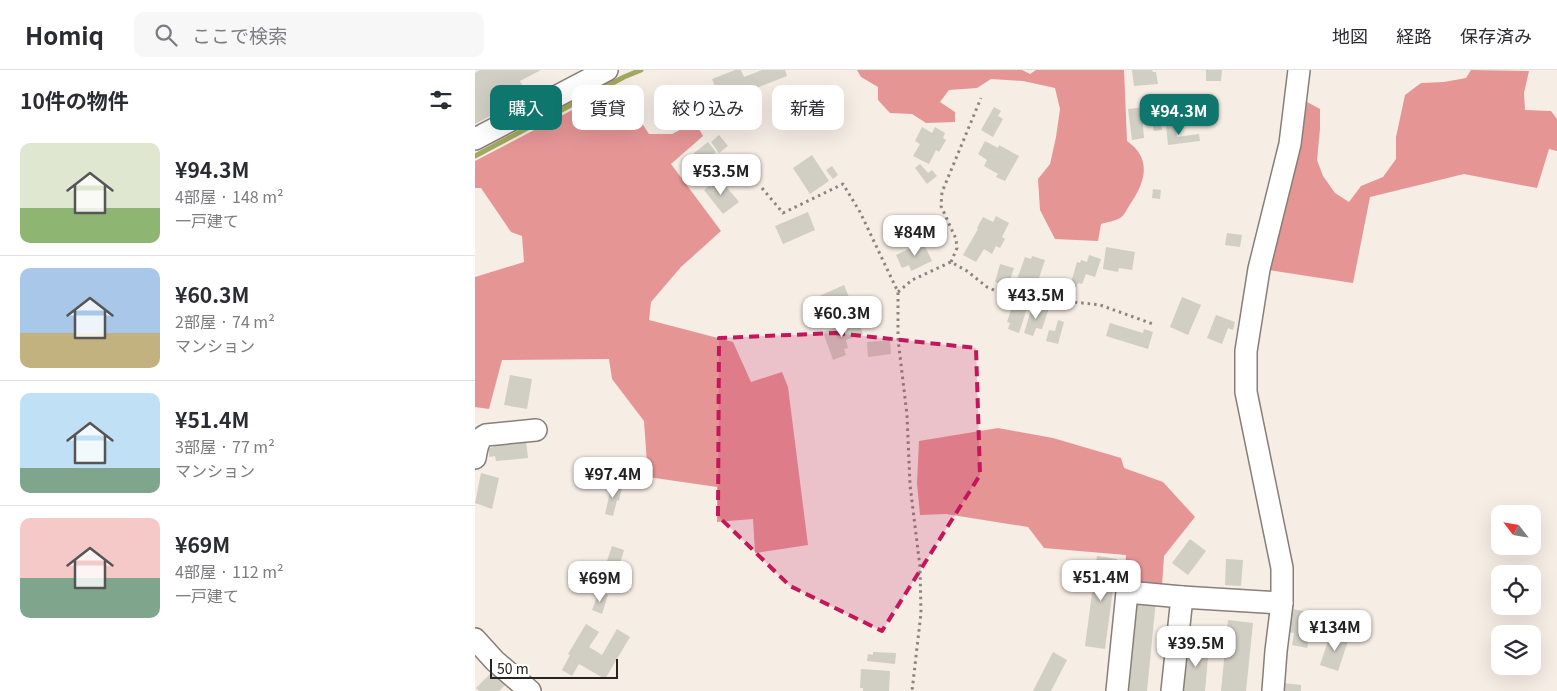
<!DOCTYPE html>
<html lang="ja">
<head>
<meta charset="utf-8">
<style>
	body { margin:0; font-family:Georgia,"Noto Sans JP",serif; background:#f7f7f7; color:#2b2b33; height:100vh; display:flex; flex-direction:column; font-size:19px; white-space:nowrap }
	* { box-sizing:border-box; margin:0 }
	p { font-size:16px; color:#7c7c81 }
	.icon { flex:none; width:28px; height:28px; fill:none; stroke:currentColor; stroke-width:2; stroke-linecap:round; stroke-linejoin:round }
	.map { position:relative; flex:1; overflow:hidden }
	.side { display:flex; flex-direction:column; background:#fff; width:475px }
	.side>* { flex:none }
	.banner { position:absolute; left:15px; top:15px; width:475px; height:45px; display:flex; gap:10px }
	.needle { width:32px; rotate:301deg }
	.fabs { position:absolute; left:1016px; top:435px; display:grid; gap:10px }
	.fabs a { display:grid; place-items:center; width:50px; height:50px; border-radius:10px; background:#fff; box-shadow:0 5px 20px #0002; font-size:25px }
	.scale { position:absolute; left:15px; bottom:12px; width:128px; box-sizing:border-box; padding-left:5px; border:2px solid #262320; border-top:0; font-size:14px; line-height:18px; white-space:nowrap; color:#262320; -webkit-text-stroke:4px #fff; paint-order:stroke }
	.price { position:absolute; translate:-50% -42px; padding:0 11px; border-radius:10px; background:#fff; color:#222; font-size:16px; line-height:32px; filter:drop-shadow(0 1px 2px #0008) }
	.price::after { content:''; position:absolute; left:50%; top:30px; width:15px; height:11px; margin-left:-8px; background:inherit; clip-path:polygon(0 0,100% 0,50% 100%) }
	.price.on { background:#0f766e; color:#fff }
	ul { padding:0; list-style:none }
	li { display:flex; align-items:center; gap:15px; height:125px; padding:0 20px }
	li+li { border-top:1px solid #e1e1e2 }
	li span { display:grid; place-items:center; flex:none; width:140px; height:100px; border-radius:10px; color:#555 }
	li>.icon { margin-inline-start:auto }
	span .icon { width:60px; height:60px; fill:#fffc; stroke-width:1 }
	li b { font-size:21px }
	h2 { display:flex; justify-content:space-between; align-items:center; height:60px; padding:0 20px; font-size:21px }
	.pill { padding:0 18px; border-radius:10px; background:#fff; box-shadow:0 5px 20px #0002; font-size:18px; line-height:45px }
	.pill.on { background:#0f766e; color:#fff }
	header { display:flex; align-items:center; gap:30px; box-sizing:border-box; height:70px; padding:0 25px; background:#fff; border-bottom:1px solid #e1e1e2 }
	header strong { font-size:24px }
	nav { display:flex; gap:28px; margin-inline-start:auto; font-size:18px }
	.search { width:350px; height:45px; background:#f7f7f7; display:flex; align-items:center; gap:12px; box-sizing:border-box; padding:0 18px; border-radius:10px; color:#7c7c81; font-size:19px }
	main { display:flex; flex:1; min-height:0 }
	.map>svg:first-child { display:block }
</style>
</head>
<body>
<header>
<strong>Homiq</strong>
<div class="search"><svg class="icon" aria-label="search" viewBox="0 0 24 24"><circle cx="10" cy="10" r="6"/><path d="M15 15l6 6"/></svg>ここで検索</div>
<nav><a>地図</a><a>経路</a><a>保存済み</a></nav>
</header>
<main>
<section class="side">
<h2>10件の物件<svg class="icon" aria-label="filters" viewBox="0 0 24 24"><path d="M4 7h16M4 17h16"/><circle cx="9" cy="7" r="2"/><circle cx="15" cy="17" r="2"/></svg></h2>
<ul>
<li><span style="background:linear-gradient(#dfe7d0 65%,#8fb573 0)"><svg class="icon" aria-label="home" viewBox="0 0 24 24"><path d="M3 11l9-7 9 7M6 9v11h12V9"/></svg></span><div><b>¥94.3M</b><p>4部屋 · 148 m²</p><p>一戸建て</p></div></li>
<li><span style="background:linear-gradient(#a9c7e8 65%,#c2b280 0)"><svg class="icon" aria-label="home" viewBox="0 0 24 24"><path d="M3 11l9-7 9 7M6 9v11h12V9"/></svg></span><div><b>¥60.3M</b><p>2部屋 · 74 m²</p><p>マンション</p></div></li>
<li><span style="background:linear-gradient(#bfe0f5 75%,#7fa58c 0)"><svg class="icon" aria-label="home" viewBox="0 0 24 24"><path d="M3 11l9-7 9 7M6 9v11h12V9"/></svg></span><div><b>¥51.4M</b><p>3部屋 · 77 m²</p><p>マンション</p></div></li>
<li><span style="background:linear-gradient(#f6c9c9 60%,#7fa58c 0)"><svg class="icon" aria-label="home" viewBox="0 0 24 24"><path d="M3 11l9-7 9 7M6 9v11h12V9"/></svg></span><div><b>¥69M</b><p>4部屋 · 112 m²</p><p>一戸建て</p></div></li>
</ul>
</section>
<div class="map">
<svg width="1082" height="621" viewBox="0 0 1082 621">
	<rect width="100%" height="100%" fill="#f6ede5"/>
	<g fill="#e69595">
		<path d="M382,0H547L555,4L561,0H649L652,71C678,89 670,113 654,136C652,139 649,146 645,148C640,151 632,152 626,154L623,171L580,169L565,140L563,109L575,94L581,67L585,39L580,18L548,11L516,9L502,18L474,20L465,32L480,42V52L451,53L437,44L415,43L403,30V17L386,7Z"/>
		<path d="M996,0L1054,1L1049,23L1050,40L1076,41L1082,49V81L1074,79L1062,118L989,104L895,127L878,213L793,200L826,36L832,32L845,39V59L842,90L848,106L860,123L874,132L886,116L908,107L921,89V67L930,25L946,13L969,12L991,8Z"/>
		<path d="M143,16L174,64H197L220,52L228,66L196,94L246,161L206,197L176,232L174,250L258,272L276,312L307,302L313,317L333,475L280,483L278,449L242,452V417L173,407L169,351L137,309L134,289L27,290L14,339L0,337V207L49,192L47,166L36,162L6,118H0V91Z"/>
		<path d="M523,358L578,368L646,388L649,398L688,412L720,447L689,486L687,516L650,510L651,485L569,478L553,457L471,444L445,445L442,413L444,371Z"/>
	</g>
	<g fill="none" stroke-linecap="round" stroke-linejoin="round">
		<path stroke="#a1a95e" stroke-width="5" d="M0,86L149,7L166,0"/>
	</g>
	<g fill="#d1cec4">
		<path d="M5,0H66L45,11L53,26L0,54V3Z"/>
		<path d="M260,0H266L269,7L287,0H310L312,6L246,32L237,9Z"/>
		<path d="M657,0H677L678,2H681L683,14L659,16Z"/>
		<path d="M731,0H747L746,11H731Z"/>
		<path d="M519,37L526,41L523,46L528,49L518,67L506,60Z"/>
		<path d="M669,37L670,47H667L669,68L657,70L653,39Z"/>
		<path d="M685,50L687,60L679,61L677,51Z"/>
		<path d="M700,53L702,67L724,64L725,71L693,75L691,55Z"/>
		<path d="M447,57L457,63L460,57L470,63L468,68L471,70L464,82L461,80L454,94L438,86L445,74L440,71Z"/>
		<path d="M244,65L253,76L244,83L236,72Z"/>
		<path d="M510,71L523,78L524,75L544,86L530,111L521,107L523,104L509,96L512,90L503,84Z"/>
		<path d="M233,72L241,82L226,93L219,83Z"/>
		<path d="M337,85L354,111L335,124L318,98Z"/>
		<path d="M445,94L453,103L457,100L462,106L452,114L440,98Z"/>
		<path d="M216,96L228,112L224,115L212,100Z"/>
		<path d="M357,96L363,105L358,109L351,100Z"/>
		<path d="M244,108L264,132L248,144L229,120Z"/>
		<path d="M678,119L686,120L685,129L677,128Z"/>
		<path d="M333,142L340,160L308,174L300,156Z"/>
		<path d="M521,146L534,153L527,167L530,169L525,178L521,176L517,184L509,179L501,192L488,185L503,159L502,158L508,147L518,152Z"/>
		<path d="M752,163L767,165L765,177L750,175Z"/>
		<path d="M448,172L457,191L436,201L434,195L427,198L421,185Z"/>
		<path d="M631,177L660,182L657,200L644,198L643,202L628,199Z"/>
		<path d="M614,185L626,189L620,207L611,204L607,214L603,213L601,218L595,216L602,192L605,193L606,190L612,192Z"/>
		<path d="M557,186L570,190L563,211H561L558,221L540,215L550,187L556,189Z"/>
		<path d="M525,194L539,198L533,216L520,212Z"/>
		<path d="M369,215L378,237L374,239L376,244L353,255L340,228Z"/>
		<path d="M707,227L726,235L713,265L695,257Z"/>
		<path d="M542,232L553,235L544,263L533,259L535,253L532,252L538,234L541,235Z"/>
		<path d="M564,235L574,238L567,259L561,258L558,266L549,263L557,237L563,238Z"/>
		<path d="M741,245L760,252L758,260L753,258L747,274L732,268Z"/>
		<path d="M383,250L388,264L371,270L373,278L369,279L371,285L358,290L348,262Z"/>
		<path d="M583,250L589,252L583,274L571,271L574,260L580,261Z"/>
		<path d="M635,253L668,263L669,259L678,262L673,279L631,266Z"/>
		<path d="M415,270L416,284L393,287L392,272Z"/>
		<path d="M35,305L57,309L52,339L29,335Z"/>
		<path d="M51,371L53,388L21,391L20,386L14,387V378L19,377V372Z"/>
		<path d="M6,403L24,408L17,439L0,433Z"/>
		<path d="M137,414L147,417L144,431L142,430L138,446L130,444Z"/>
		<path d="M715,469L731,481L713,505L697,493Z"/>
		<path d="M137,476L149,480L143,501L130,497Z"/>
		<path d="M622,486L642,489L630,579L610,576Z"/>
		<path d="M751,489L768,490L766,516L750,515Z"/>
		<path d="M124,522L133,525L127,544L117,540Z"/>
		<path d="M660,528L681,530L672,621H650Z"/>
		<path d="M817,539L839,543L832,578L817,575L819,563L813,562Z"/>
		<path d="M753,550L778,553L771,621H746Z"/>
		<path d="M111,554L124,562L114,577L127,585L142,559L155,567L130,609L104,594L97,606L87,600L95,585L93,584Z"/>
		<path d="M856,562L874,568L863,601L845,595Z"/>
		<path d="M713,574L734,576L730,621H708Z"/>
		<path d="M398,582L421,583L420,594L392,591L393,584L398,585Z"/>
		<path d="M578,582L592,590L576,621H558Z"/>
		<path d="M386,599L415,601L414,621H388V618H385Z"/>
		<path d="M18,601L31,614L24,621H4L1,618Z"/>
		<path d="M807,613L826,615V621H806Z"/>
	</g>
	<g fill="none" stroke-linecap="round" stroke-linejoin="round">
		<defs>
			<g id="minor">
				<path d="M0,69L132,0"/>
				<path d="M0,388C2,379 2,369 11,365L61,360"/>
				<path d="M0,569L20,591L55,621"/>
				<path d="M642,621L652,522L707,527"/>
				<path d="M697,621L707,527L807,533"/>
				<path d="M798,621L801,581L807,533V498L771,322V281L784,199L815,74L824,0"/>
			</g>
		</defs>
		<use href="#minor" stroke="#877f78" stroke-width="24"/>
		<g stroke="#8b8580" stroke-width="3" stroke-dasharray="2.5 4" stroke-linecap="butt">
			<path d="M287,118L308,143L368,114L385,142L423,222V269L432,345L435,415L445,497L446,543L437,621"/>
			<path d="M476,192L482,178L481,169L466,136L467,122L506,28"/>
			<path d="M423,222L437,210L476,192L492,201L512,217L528,224L625,235L678,254"/>
		</g>
		<use href="#minor" stroke="#fff" stroke-width="21"/>
	</g>
	<path fill="#c2185b" fill-opacity="0.2" stroke="#c2185b" stroke-width="4" stroke-dasharray="10 6" stroke-linejoin="round" d="M360,263L501,278L505,405L407,561L315,516L243,446L244,268Z"/>
</svg>
<div class="fabs">
<a><svg class="needle" viewBox="-14 -14 28 28"><path d="M0-13l5 13h-10z" fill="#e53935"/><path d="M0 13l5-13h-10z" fill="#7c7c81"/></svg></a>
<a><svg class="icon" aria-label="locate" viewBox="0 0 24 24"><circle cx="12" cy="12" r="6"/><path d="M12 2v4M12 18v4M2 12h4M18 12h4"/></svg></a>
<a><svg class="icon" aria-label="layers" viewBox="0 0 24 24"><path d="M12 4l9 5-9 5-9-5zM3 14l9 5 9-5"/></svg></a>
</div>
<div class="scale">50 m</div>
<b class="price on" style="left:704px;top:66px">¥94.3M</b>
<b class="price" style="left:246px;top:126px">¥53.5M</b>
<b class="price" style="left:440px;top:187px">¥84M</b>
<b class="price" style="left:561px;top:250px">¥43.5M</b>
<b class="price" style="left:367px;top:268px">¥60.3M</b>
<b class="price" style="left:138px;top:429px">¥97.4M</b>
<b class="price" style="left:626px;top:532px">¥51.4M</b>
<b class="price" style="left:125px;top:533px">¥69M</b>
<b class="price" style="left:860px;top:582px">¥134M</b>
<b class="price" style="left:721px;top:598px">¥39.5M</b>
<div class="banner">
<a class="pill on">購入</a>
<a class="pill">賃貸</a>
<a class="pill">絞り込み</a>
<a class="pill">新着</a>
</div>
</div>
</main>
</body>
</html>
